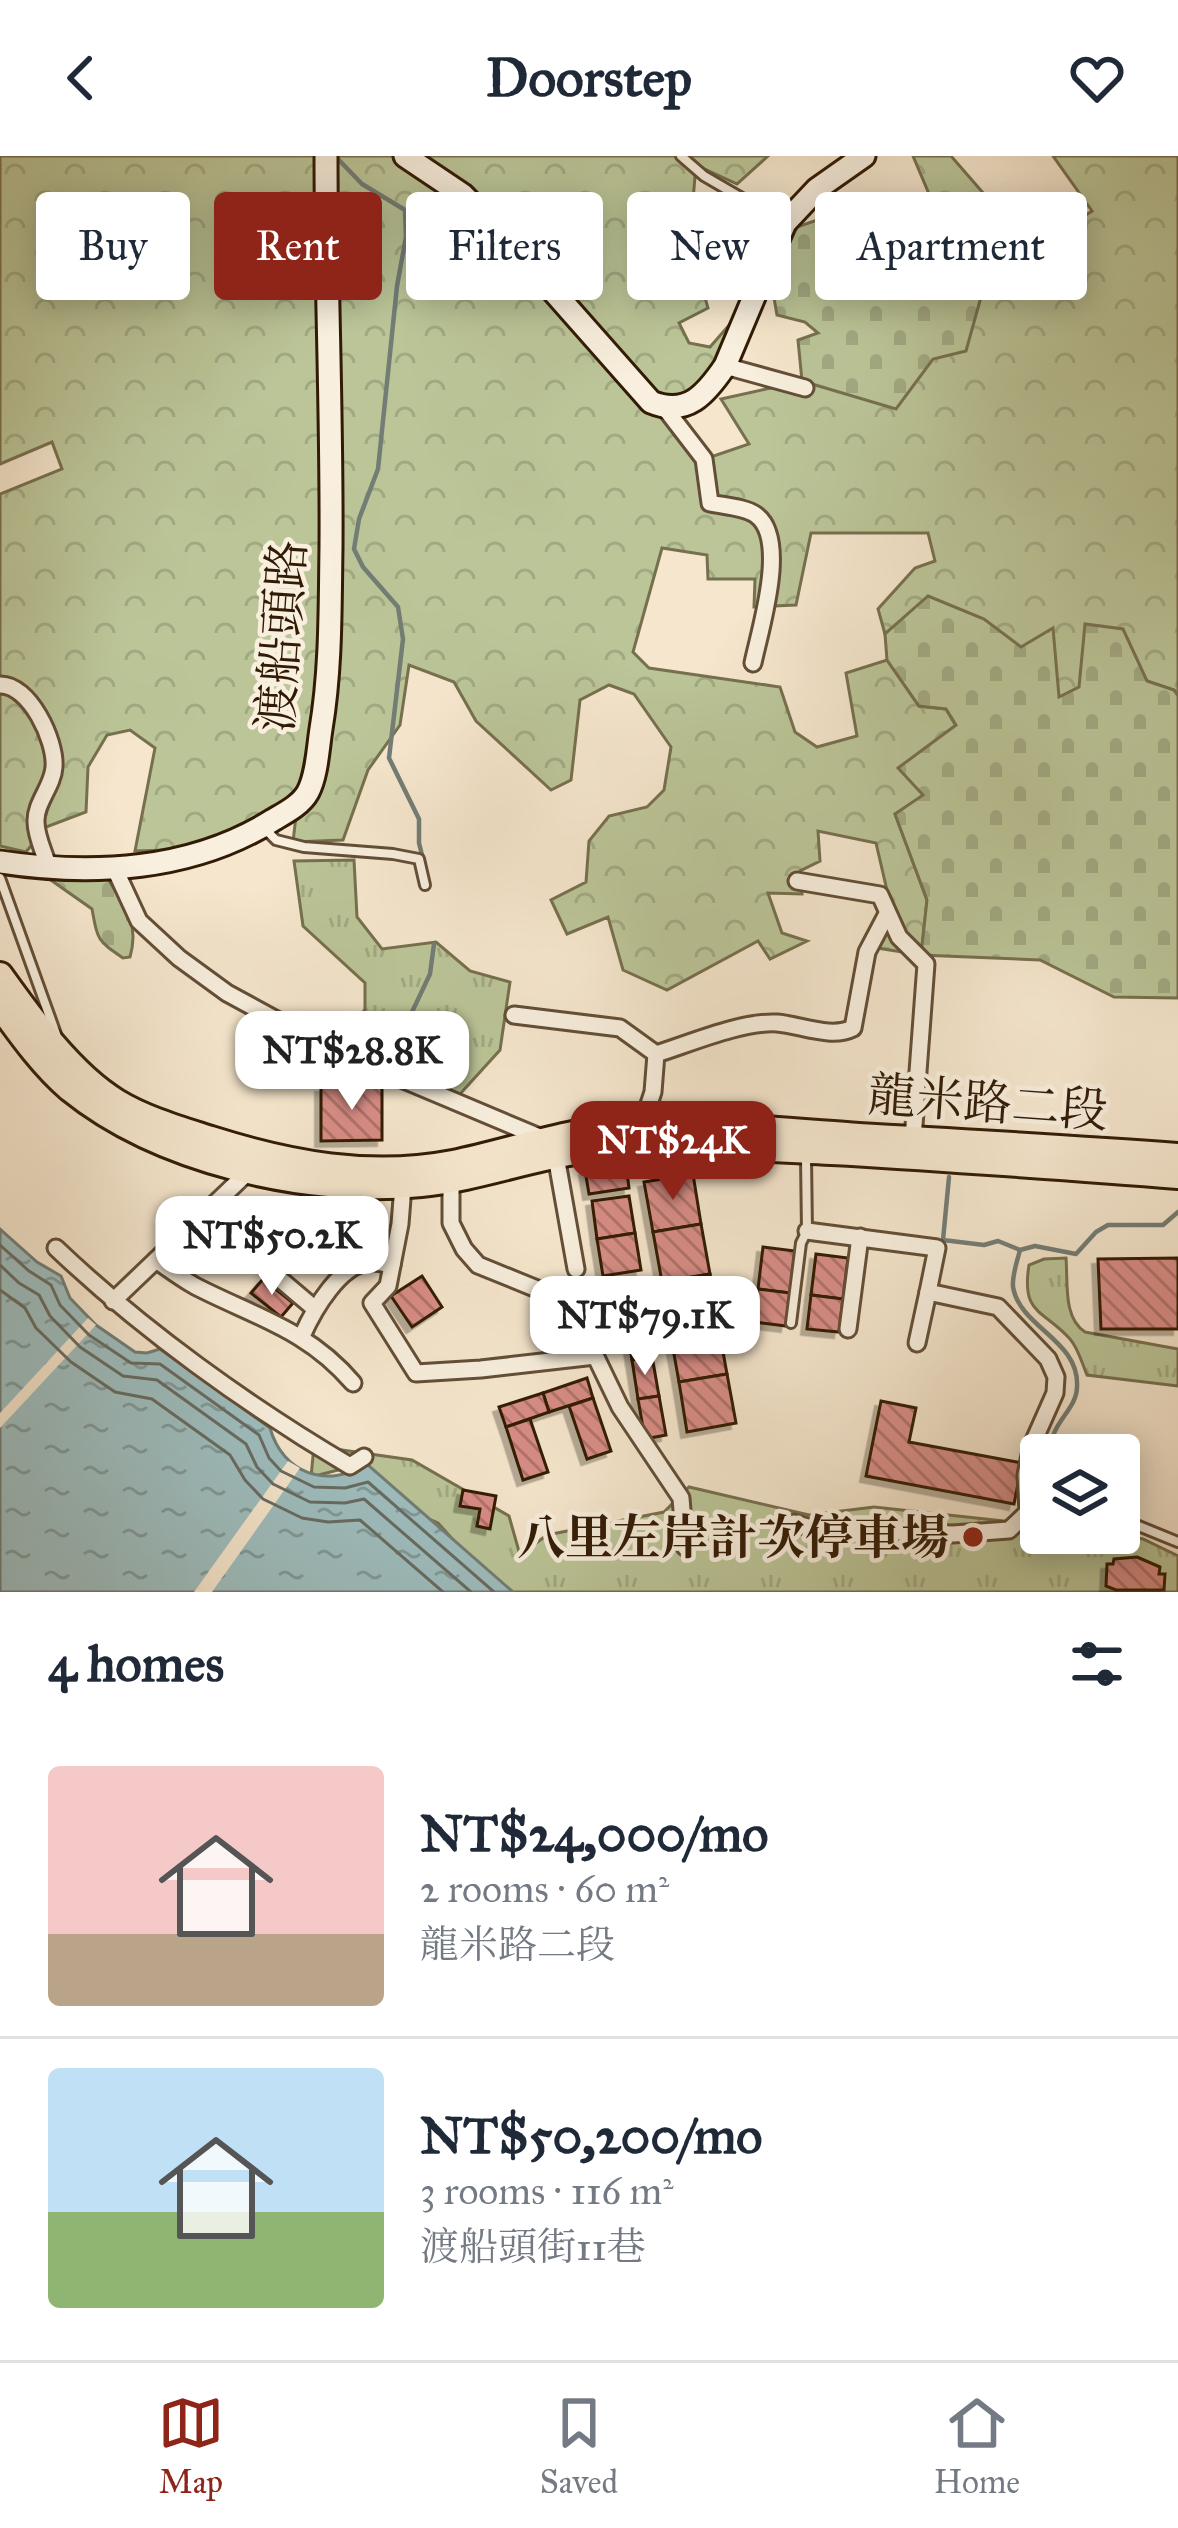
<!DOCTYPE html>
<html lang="en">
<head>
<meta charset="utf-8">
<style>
	body { margin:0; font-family:"IM FELL Great Primer","Noto Serif TC",serif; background:#f6f6f7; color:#1f2937; height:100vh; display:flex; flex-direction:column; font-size:45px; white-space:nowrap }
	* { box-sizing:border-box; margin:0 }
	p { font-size:39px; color:#747a83 }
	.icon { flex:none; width:66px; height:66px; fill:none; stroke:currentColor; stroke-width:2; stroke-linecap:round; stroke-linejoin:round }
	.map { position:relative; height:1436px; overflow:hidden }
	.side { display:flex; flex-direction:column; background:#fff; flex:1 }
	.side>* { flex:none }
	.top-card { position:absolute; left:36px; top:36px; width:1107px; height:108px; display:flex; gap:24px }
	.fabs { position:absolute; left:1020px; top:1278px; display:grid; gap:24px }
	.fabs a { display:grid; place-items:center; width:120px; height:120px; border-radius:12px; background:#fff; box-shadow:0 6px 30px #0003; font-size:60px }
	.price { position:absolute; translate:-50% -102px; padding:0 27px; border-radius:24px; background:#fff; color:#222; font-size:39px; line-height:78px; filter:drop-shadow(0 3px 6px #0008) }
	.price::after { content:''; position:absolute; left:50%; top:72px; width:36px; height:27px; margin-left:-18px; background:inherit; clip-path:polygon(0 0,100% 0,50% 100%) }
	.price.current { background:#8f2418; color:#fff }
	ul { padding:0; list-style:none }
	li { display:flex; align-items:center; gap:36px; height:300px; padding:0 48px }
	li+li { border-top:3px solid #e0e1e3 }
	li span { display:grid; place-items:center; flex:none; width:336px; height:240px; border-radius:12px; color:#555 }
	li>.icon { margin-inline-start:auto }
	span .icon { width:144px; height:144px; fill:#fffc; stroke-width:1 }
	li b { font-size:51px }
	h2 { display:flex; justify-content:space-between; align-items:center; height:144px; padding:0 48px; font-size:51px }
	.pill { padding:0 42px; border-radius:12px; background:#fff; box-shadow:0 6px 30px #0003; font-size:42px; line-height:108px }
	.pill.current { background:#8f2418; color:#fff }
	header { display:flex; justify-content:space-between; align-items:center; height:156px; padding:0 48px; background:#fff; font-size:54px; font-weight:800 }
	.menu { display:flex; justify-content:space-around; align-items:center; height:168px; border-top:3px solid #e0e1e3; background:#fff; font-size:33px; color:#747a83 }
	.menu a { display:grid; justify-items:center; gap:6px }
	.menu .current { color:#8f2418 }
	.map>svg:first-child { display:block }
</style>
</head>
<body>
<header><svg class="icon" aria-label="back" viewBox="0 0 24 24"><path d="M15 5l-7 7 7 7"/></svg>Doorstep<svg class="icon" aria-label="heart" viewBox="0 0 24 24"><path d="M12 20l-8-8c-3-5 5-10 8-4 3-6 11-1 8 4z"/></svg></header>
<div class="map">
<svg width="1178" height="1436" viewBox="0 0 1178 1436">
	<defs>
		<pattern id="forest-crowns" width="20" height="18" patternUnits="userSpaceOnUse" patternTransform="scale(3)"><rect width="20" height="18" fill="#bbc598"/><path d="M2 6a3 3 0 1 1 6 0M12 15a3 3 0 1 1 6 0" fill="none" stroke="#a1a982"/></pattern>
		<pattern id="cemetery-stones" width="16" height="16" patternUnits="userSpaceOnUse" patternTransform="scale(3)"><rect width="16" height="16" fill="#bbc598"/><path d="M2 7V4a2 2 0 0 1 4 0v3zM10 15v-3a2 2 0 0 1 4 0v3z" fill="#a1a982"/></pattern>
		<pattern id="park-tufts" width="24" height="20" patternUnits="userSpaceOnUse" patternTransform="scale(3)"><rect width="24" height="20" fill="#bbc598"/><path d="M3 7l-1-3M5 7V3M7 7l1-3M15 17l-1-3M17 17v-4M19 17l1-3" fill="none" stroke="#a1a982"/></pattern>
		<pattern id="water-ripples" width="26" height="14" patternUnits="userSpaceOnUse" patternTransform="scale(3)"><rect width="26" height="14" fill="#9ebebf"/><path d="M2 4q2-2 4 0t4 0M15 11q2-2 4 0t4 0" fill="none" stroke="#819a99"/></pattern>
		<pattern id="building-back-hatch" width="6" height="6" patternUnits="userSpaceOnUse" patternTransform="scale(3)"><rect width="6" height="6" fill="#d88d87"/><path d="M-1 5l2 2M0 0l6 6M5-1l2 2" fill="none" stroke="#b0726c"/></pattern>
		<filter id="shadow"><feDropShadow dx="-5.5" dy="5.5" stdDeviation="0" flood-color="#0004"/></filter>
	</defs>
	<rect width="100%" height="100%" fill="#f5e6cd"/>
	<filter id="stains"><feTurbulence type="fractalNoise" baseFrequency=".00167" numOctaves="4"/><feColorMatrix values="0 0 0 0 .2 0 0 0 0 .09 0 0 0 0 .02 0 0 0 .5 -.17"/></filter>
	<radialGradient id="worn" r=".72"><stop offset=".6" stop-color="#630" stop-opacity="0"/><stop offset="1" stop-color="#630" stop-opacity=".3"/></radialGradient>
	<path fill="url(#forest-crowns)" stroke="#76704e" stroke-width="3" d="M0,0H768L737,28L696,9L693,44L721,61L720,100L701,128L708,152L679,167L689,187L710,191L730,168L746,181L739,202L667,255L705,303L749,288L721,243L802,225L977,98L911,73L912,45H932L913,0H951L1032,93L1092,55L1053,0H1178V540L1174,534L1147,525L1079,531L1059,542L1021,492L983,463L929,441L885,478L878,453L915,412L935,405L928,377H811L796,449L754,451L755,423H708L707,399L662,392L633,496L649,512L780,531L795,576L817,591L857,580L846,517L887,504L919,550L946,553L956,570L924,640L895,658L927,744L921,799L877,792L889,743L876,687L818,675L820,705L800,715L802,738L768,737L782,777L807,785L770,803L758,785L667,834L623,814L608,761L567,778L551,744L586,726L589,685L609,660L647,651L664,634L671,591L634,538L609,529L580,544L571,624L551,634L476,565L454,526L409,509L400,569L368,614L343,684L293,686L298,643L206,693L135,695L155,592L130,574L107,579L88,611L86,656L46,671L26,696L0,690V338L62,313L52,286L0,308Z"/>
	<g fill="url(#cemetery-stones)" stroke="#76704e" stroke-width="3">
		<path d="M912,45L911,73L977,98L986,123L966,195L933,203L896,253L802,225L798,184L818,177L805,166L777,159L771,125L797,71L817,64L828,69L864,77L872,62H888L895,49Z"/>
		<path d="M928,440L984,463L1021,491L1053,472L1059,541L1079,531L1085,468L1123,473L1147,525L1174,534L1178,540V842L1114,841L1040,804L921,799L927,744L895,658L923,639L898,612L956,569L946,553L919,550L887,504L885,478Z"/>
		<path d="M45,720H106C124,748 140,766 130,801L123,802C97,784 98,785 92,753Z"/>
	</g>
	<g fill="url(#park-tufts)" stroke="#76704e" stroke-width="3">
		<path d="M354,704L357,761L382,793L436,786L470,815L510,826L500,894L460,938L382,909L344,888L365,853V827L303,770L294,705Z"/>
		<path d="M1066,1102C1068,1127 1063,1162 1085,1176L1178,1193V1230L1087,1219C1082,1207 1078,1192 1070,1183C1043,1153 1021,1159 1029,1109L1044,1103Z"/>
		<path d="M314,1290L412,1304L509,1360L520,1399L547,1379L664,1356L689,1331L809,1359L874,1351L1041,1369V1377H1107L1143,1383L1178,1400V1436H511L493,1428L438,1367L394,1348L366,1314H338L311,1321Z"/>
	</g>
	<path fill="url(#water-ripples)" stroke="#737d75" stroke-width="3" d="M0,1073L37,1106L61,1120L70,1142L96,1169L135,1196L147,1197L160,1193L270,1272C283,1318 327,1333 367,1308L513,1436H0Z"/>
	<g fill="#f5e6cd">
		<path d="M88,1162L96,1169L0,1272V1257Z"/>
		<path d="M288,1305L300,1312L212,1436H194Z"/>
	</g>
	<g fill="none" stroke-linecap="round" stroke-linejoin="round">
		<g stroke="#686c62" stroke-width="3">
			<path d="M0,1089L29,1115L51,1129L60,1149L89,1179L131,1207L160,1208L259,1279L269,1302L281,1315L314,1331L345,1332L368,1326L494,1436"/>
			<path d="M0,1109L19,1127L39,1139L50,1160L80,1191L123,1220L157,1224L246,1288L257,1311L273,1328L310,1346L345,1347L364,1343L471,1436"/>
			<path d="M0,1134L25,1152L36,1172L71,1206L115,1236L152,1243L230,1299L245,1324L263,1343L302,1362L328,1366L360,1364L443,1436"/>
		</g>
		<g stroke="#737d75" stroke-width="4.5">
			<path d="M337,2L362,28L405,54L406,81L397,130L378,313L359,363L354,393L363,411L398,451L403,483L389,602L419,663V687L422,699"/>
			<path d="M386,911L430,818L434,788"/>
			<path d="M949,1021L943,1084L984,1089L998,1085L1020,1094"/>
			<path d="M1045,1299C1049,1290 1052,1281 1056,1273C1063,1259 1077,1247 1077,1231C1080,1184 1020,1172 1013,1131C1012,1119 1017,1106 1020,1094L1035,1090L1076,1098L1096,1076L1108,1069H1163L1178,1056"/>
		</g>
	</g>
	<g fill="url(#building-back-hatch)" stroke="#321b05" stroke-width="3" filter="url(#shadow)">
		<path d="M382,930V984L321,985V931Z"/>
		<path d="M626,1008L629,1032L589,1038L585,1014Z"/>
		<path d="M693,1018L701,1068L653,1076L644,1026Z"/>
		<path d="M629,1040L635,1077L597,1083L592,1045Z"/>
		<path d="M701,1068L710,1118L662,1126L653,1076Z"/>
		<path d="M635,1077L641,1114L603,1120L597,1083Z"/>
		<path d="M763,1091L795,1095L790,1137L758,1133Z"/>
		<path d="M816,1098L848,1102L843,1143L811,1139Z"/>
		<path d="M1178,1102V1173H1101L1098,1103Z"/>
		<path d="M710,1118L718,1168L670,1176L662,1126Z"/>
		<path d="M422,1120L442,1151L412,1171L391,1140Z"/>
		<path d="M263,1123L293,1147L281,1161L251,1137Z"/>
		<path d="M758,1133L790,1137L786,1170L754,1166Z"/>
		<path d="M811,1139L843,1143L839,1176L807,1173Z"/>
		<path d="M645,1161L652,1200L632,1204L625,1165Z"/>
		<path d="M718,1168L727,1218L679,1226L670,1176Z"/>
		<path d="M652,1200L659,1240L638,1243L632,1204Z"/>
		<path d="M727,1218L736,1267L687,1276L679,1226Z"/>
		<path d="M587,1222L593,1242L549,1256L543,1237Z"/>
		<path d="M543,1237L549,1256L506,1271L499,1251Z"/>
		<path d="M659,1240L666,1279L645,1283L638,1243Z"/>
		<path d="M593,1242L611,1295L587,1303L569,1250Z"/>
		<path d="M881,1245L916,1252L909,1286L1022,1307L1014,1348L866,1320Z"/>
		<path d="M530,1263L548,1316L523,1324L506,1271Z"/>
		<path d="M463,1334L496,1340L490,1373L477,1370L480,1353L460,1350Z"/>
		<path d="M1137,1401L1160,1411L1159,1418H1165L1164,1434H1116L1106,1430L1107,1408H1113L1114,1403Z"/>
	</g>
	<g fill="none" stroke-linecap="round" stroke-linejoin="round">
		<defs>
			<g id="lane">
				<path d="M681,0L704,20L785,67"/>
				<path d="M264,672L276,684L304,691L393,698L419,703L425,729"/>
				<path d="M0,722L56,878"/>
				<path d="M791,1167L801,1087L807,1075L806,1002"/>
				<path d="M1119,1362L1178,1386"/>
			</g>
			<g id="street">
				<path d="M725,210L805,232"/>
				<path d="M664,251L704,303L710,347C724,350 745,351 756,359C789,383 760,473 753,507"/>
				<path d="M0,529C29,528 56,584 54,611C53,630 35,647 36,666C36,681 45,698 49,713"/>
				<path d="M114,711L139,765L179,802L227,837L328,892L544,983"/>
				<path d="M797,725L880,739L899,781L926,808L913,983"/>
				<path d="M514,859L620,872L656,898"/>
				<path d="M642,969L653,936L656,898C691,887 742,865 777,867C801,869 831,883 853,872L867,796L887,758"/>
				<path d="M556,1000L576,1113"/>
				<path d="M451,1024V1067L464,1093L478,1109L542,1135L579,1166L620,1251L681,1342L685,1391"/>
				<path d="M403,1030L400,1068L388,1130L372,1147L416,1217L481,1213L595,1200"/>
				<path d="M203,1058L314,1152"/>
				<path d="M56,1092C141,1173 248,1250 350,1310L364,1301"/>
				<path d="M156,1104C169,1113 181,1122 195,1130C255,1161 307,1173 353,1227"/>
				<path d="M113,1145L248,1016"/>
				<path d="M848,1173L860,1081"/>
				<path d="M302,1180C313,1155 341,1105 372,1106C379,1106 385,1108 392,1109"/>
				<path d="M917,1187L928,1136"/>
				<path d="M794,1367L814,1373L953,1378L1009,1374L1028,1356L1026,1319L1032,1289L1055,1237L1056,1221L1048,1203L998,1151L928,1136L937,1092L807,1075"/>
			</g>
			<g id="secondary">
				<path d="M405,0L463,39L515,92L651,246C687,261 706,238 725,210L785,67L817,33L864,0"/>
				<path d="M0,706C92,720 192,715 273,664C285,657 301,649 308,636C317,619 318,592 321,573C331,513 330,452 331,392C332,261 326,131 326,0"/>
			</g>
			<g id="primary">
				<path d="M0,819C30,861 72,919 117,946C145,963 180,973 211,983C290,1008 370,1023 453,1007C516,994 575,971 640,970C713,968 787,975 859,980C965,986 1072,992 1178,1000"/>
				<path d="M0,850C21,879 43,910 70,933C159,1005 308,1040 421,1028C475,1023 527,1003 581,995C604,991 629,990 653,990C720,989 786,994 852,997C961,1004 1070,1011 1178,1020"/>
			</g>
		</defs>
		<use href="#lane" stroke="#634e37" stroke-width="14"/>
		<use href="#street" stroke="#634e37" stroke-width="21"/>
		<use href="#secondary" stroke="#321b05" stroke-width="27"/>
		<use href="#primary" stroke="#321b05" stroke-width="30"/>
		<use href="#lane" stroke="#f8efde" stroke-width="8"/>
		<use href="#street" stroke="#f8efde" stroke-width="15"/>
		<use href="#secondary" stroke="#f8efde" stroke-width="21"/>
		<use href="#primary" stroke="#f5e6cd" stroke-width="24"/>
	</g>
	<circle fill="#8f2418" stroke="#f8efde" stroke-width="4.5" cx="973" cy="1381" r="12"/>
	<g text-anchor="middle" stroke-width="9" stroke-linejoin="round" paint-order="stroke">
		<g font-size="48" fill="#321b05" stroke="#f8efde">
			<text transform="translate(281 480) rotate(-86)" y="17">渡船頭路</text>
			<text transform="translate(988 946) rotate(4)" y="17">龍米路二段</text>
		</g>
		<g font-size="48" font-weight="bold" fill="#321b05" stroke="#f8efde" text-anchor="end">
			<text x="949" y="1398">八里左岸計次停車場</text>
		</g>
	</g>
	<rect width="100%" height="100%" filter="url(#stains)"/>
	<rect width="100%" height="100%" fill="url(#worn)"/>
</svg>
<div class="fabs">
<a><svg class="icon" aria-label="layers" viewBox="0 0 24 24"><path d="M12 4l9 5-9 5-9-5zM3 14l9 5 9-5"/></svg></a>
</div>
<b class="price" style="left:352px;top:957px">NT$28.8K</b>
<b class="price current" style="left:673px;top:1047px">NT$24K</b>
<b class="price" style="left:272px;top:1142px">NT$50.2K</b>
<b class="price" style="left:645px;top:1222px">NT$79.1K</b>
<div class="top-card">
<a class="pill">Buy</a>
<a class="pill current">Rent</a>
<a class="pill">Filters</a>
<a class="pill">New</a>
<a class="pill">Apartment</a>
</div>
</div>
<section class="side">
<h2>4 homes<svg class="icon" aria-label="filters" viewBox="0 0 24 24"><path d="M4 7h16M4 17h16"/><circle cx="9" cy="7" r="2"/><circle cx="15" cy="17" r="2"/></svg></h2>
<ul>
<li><span style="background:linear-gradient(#f6c9c9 70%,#b9a48a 0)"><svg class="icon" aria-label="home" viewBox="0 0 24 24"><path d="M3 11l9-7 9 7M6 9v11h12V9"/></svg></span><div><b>NT$24,000/mo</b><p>2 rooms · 60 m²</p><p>龍米路二段</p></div></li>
<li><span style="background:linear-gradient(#bfe0f5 60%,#8fb573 0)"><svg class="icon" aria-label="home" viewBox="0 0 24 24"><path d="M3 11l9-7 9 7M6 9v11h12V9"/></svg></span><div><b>NT$50,200/mo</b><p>3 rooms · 116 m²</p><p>渡船頭街11巷</p></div></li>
</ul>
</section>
<nav class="menu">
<a class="current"><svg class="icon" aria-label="map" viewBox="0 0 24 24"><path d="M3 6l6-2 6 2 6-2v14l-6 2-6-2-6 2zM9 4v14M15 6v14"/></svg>Map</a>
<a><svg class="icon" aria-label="saved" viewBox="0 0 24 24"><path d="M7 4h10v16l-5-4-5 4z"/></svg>Saved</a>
<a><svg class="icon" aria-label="home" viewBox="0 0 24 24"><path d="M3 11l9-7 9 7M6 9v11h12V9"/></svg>Home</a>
</nav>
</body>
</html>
